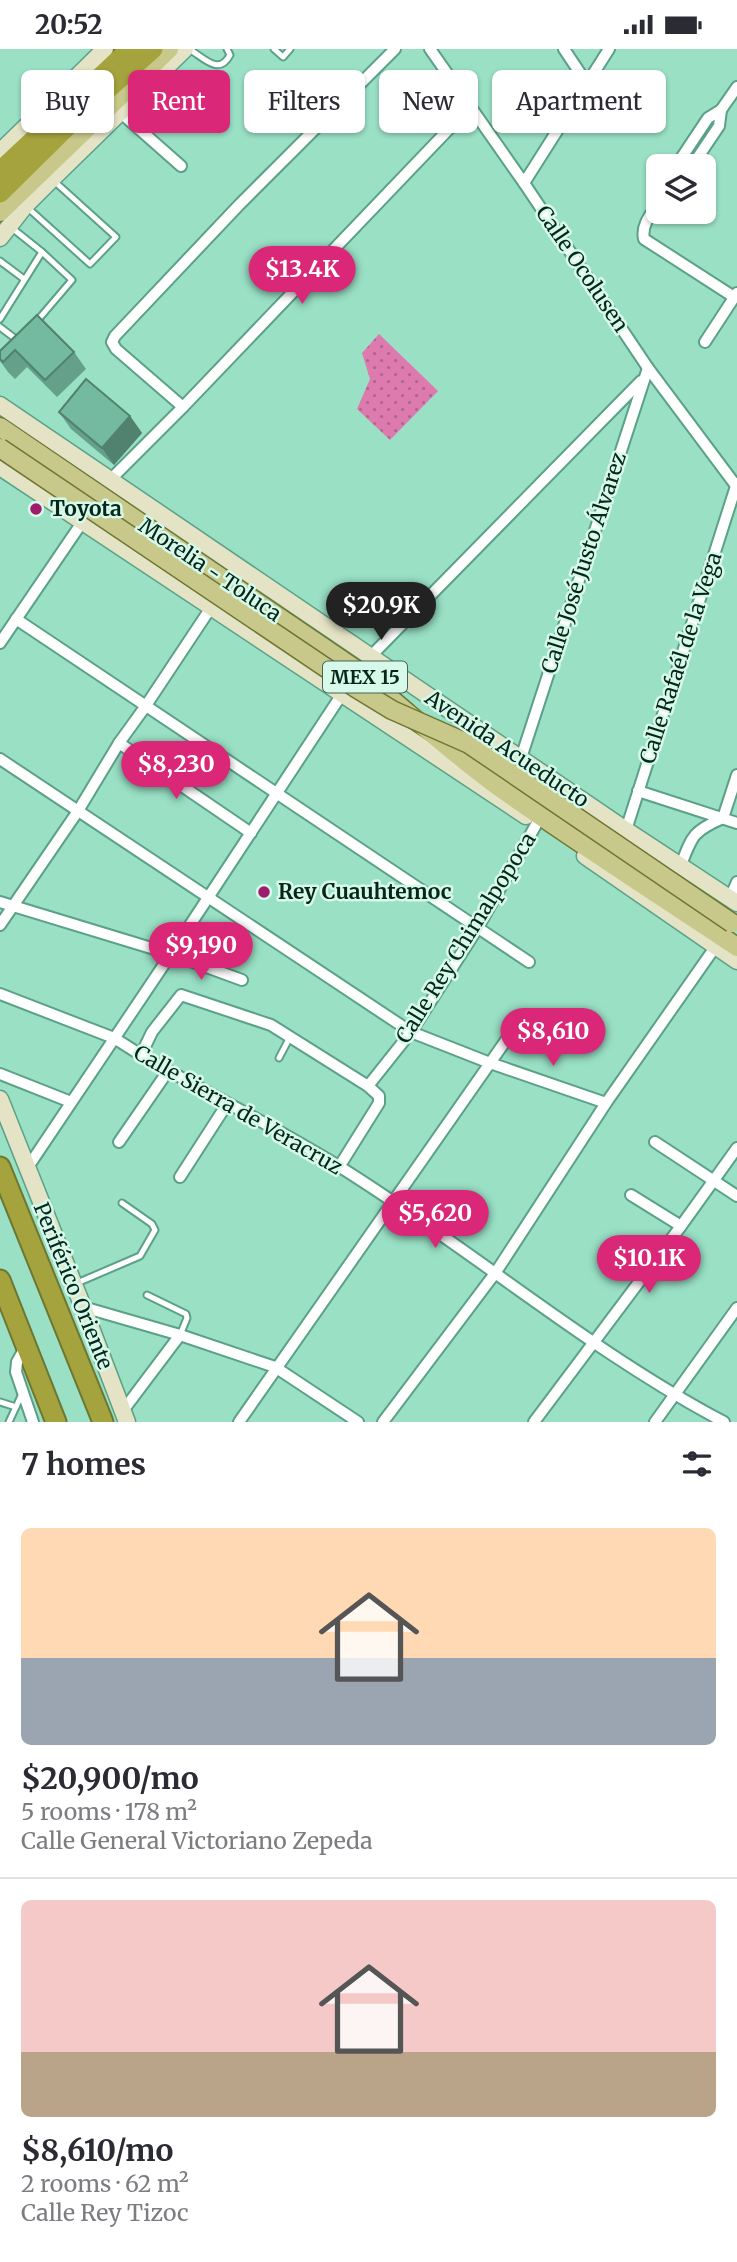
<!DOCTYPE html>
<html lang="en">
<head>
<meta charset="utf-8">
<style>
	body { margin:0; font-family:Merriweather,serif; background:#f2f2f3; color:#2b2b33; height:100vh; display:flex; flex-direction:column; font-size:26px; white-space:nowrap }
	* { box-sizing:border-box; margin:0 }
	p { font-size:23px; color:#7c7c81 }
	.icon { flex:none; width:38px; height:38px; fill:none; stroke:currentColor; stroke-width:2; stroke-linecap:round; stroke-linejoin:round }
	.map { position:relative; height:1373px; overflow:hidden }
	.details { display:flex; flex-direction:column; background:#fff; flex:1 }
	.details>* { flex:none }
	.guide { position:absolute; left:21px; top:21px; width:696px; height:63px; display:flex; gap:14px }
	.tools { position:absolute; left:646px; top:105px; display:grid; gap:14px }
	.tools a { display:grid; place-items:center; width:70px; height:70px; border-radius:10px; background:#fff; box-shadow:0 2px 5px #0004; font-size:35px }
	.price { position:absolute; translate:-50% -60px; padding:0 16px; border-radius:24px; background:#db2777; color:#fff; font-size:23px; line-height:46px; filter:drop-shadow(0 2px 4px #0008) }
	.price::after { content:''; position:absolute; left:50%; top:42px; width:21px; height:16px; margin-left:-10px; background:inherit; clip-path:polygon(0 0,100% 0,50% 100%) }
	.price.on { background:#222; color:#fff }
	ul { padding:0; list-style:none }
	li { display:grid; align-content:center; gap:14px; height:371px; padding:0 21px }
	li+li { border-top:2px solid #e1e1e2 }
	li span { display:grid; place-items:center; height:217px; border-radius:10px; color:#555 }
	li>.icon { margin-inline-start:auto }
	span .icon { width:126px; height:126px; fill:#fffc; stroke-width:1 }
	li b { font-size:30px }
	h2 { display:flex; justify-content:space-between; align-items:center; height:84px; padding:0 21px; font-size:30px }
	.pill { padding:0 24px; border-radius:10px; background:#fff; box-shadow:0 2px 5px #0004; font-size:24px; line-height:63px }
	.pill.on { background:#db2777; color:#fff }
	.status { display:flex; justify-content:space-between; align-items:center; height:49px; padding:0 35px; background:#fff; direction:ltr }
	.status svg { height:19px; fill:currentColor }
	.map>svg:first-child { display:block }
</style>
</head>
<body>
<div class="status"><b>20:52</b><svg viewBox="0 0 49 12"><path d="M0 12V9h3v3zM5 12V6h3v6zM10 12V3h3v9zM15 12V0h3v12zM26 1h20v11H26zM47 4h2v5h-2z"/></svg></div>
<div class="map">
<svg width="737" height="1373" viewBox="0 0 737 1373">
	<defs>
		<pattern id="green-dots" width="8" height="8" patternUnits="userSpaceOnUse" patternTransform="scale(1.75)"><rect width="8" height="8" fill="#dd7aae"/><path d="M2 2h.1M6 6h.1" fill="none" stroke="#b1648d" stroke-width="1.8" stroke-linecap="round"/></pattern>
	</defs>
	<rect width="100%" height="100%" fill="#99e0c5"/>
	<path fill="url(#green-dots)" d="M379,285L438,342L390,391L357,360L370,330L362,304Z"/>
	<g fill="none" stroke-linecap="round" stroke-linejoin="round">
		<defs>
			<g id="lane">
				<path d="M189,0C204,9 219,27 230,6L227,0"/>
				<path d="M274,0L283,8L290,0"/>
				<path d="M28,159L90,215L116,188L54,132"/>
				<path d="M12,179L42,203"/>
				<path d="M0,212L24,230"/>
				<path d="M0,270L42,203L72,231L37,272"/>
				<path d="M0,278L17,291"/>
				<path d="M279,1009L290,988"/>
				<path d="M77,1234L140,1207L155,1181L152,1175L122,1154"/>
				<path d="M147,1246L186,1265L187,1269L180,1286"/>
				<path d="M0,1353L16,1358"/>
				<path d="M9,1373L21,1347"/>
			</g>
			<g id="street">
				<path d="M430,0L524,134L648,319L737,438"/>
				<path d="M564,0L586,33"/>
				<path d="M121,64L181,117"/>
				<path d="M676,117L708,69L721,61L737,38"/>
				<path d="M692,117L719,77L721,61"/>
				<path d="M524,134L609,0"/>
				<path d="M658,155C650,166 641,177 644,190L734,248"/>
				<path d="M705,293L737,244"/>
				<path d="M183,358L116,300L112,293L115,287L239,156L395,0"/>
				<path d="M109,432L183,358L470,58"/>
				<path d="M16,570L529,913"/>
				<path d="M0,594L83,472"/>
				<path d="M370,608L641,332"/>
				<path d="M119,694L251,784"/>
				<path d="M521,709L648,319"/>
				<path d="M0,710L411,983L490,1014L606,1054"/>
				<path d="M638,742L737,774"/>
				<path d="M626,781L737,434"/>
				<path d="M681,816C692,787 693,782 723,769L737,726"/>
				<path d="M730,849L737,833"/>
				<path d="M0,853L171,905L242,931"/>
				<path d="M0,876L78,762L119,694L145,658L212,557"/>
				<path d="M0,945L114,989L141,1006C207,1044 275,1078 340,1118C470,1199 588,1301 724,1373"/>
				<path d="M141,1006L152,983L181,946L271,976L368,1037L379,1047V1054L339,1118"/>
				<path d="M0,1025L71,1053"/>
				<path d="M368,1037L411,983L477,880L537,774"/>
				<path d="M119,1093L168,1022"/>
				<path d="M655,1093L737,1147"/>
				<path d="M28,1118L171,905L342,645"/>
				<path d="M180,1128L227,1055"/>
				<path d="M631,1146L681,1177"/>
				<path d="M83,1258L180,1286L275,1318L358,1373"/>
				<path d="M26,1297L17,1313L16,1323L33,1373"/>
				<path d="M122,1363L180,1286"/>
				<path d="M239,1373L518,974"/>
				<path d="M383,1373L496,1223L606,1054L718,894"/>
				<path d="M534,1373L681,1177L737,1099"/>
				<path d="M655,1373L737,1259"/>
			</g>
			<g id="secondary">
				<path d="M0,103L105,0"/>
				<path d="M0,189L25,157L52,130L185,0"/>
				<path d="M0,356L626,781L737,854"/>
				<path d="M0,418L526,767"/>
				<path d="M585,807L737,912"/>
				<path d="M0,1050L83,1258L127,1373"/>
			</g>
			<g id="primary">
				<path d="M0,163L169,0"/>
				<path d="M0,378L355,620C405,660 451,704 503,741C580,795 659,846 737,898"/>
			</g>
			<g id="highway">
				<path d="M0,122L130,0"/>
				<path d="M0,144L78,67L153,0"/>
				<path d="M0,1118L103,1373"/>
				<path d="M0,1231L56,1373"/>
			</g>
		</defs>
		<use href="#lane" stroke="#5ba188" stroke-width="9"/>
		<use href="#street" stroke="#5ba188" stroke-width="14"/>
		<use href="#secondary" stroke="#5ba188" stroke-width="19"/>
		<use href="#primary" stroke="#6d7732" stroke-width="21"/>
		<use href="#highway" stroke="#6d7732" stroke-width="23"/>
		<use href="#lane" stroke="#fff" stroke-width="5"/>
		<use href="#street" stroke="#fff" stroke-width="10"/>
		<use href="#secondary" stroke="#e4e3c5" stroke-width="16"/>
		<use href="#primary" stroke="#c8c88b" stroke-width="18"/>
		<use href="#highway" stroke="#a4a33e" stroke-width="19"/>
		<defs>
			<path id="primary-bridge" d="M0,399L356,639L392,661L469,695L732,874"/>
		</defs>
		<use href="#primary-bridge" stroke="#6d7732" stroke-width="21" stroke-linecap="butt"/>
		<use href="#primary-bridge" stroke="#c8c88b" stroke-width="18"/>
	</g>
	<g fill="#64a08a">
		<path d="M37,266L74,303L86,320L57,348L27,318L15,330L8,323L0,312V302Z"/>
		<path d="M59,363L130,367L142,384L114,416L71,380Z"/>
	</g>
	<path fill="#518270" d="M130,367L142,384L114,416L102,399Z"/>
	<g fill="#74baa0" stroke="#518270" stroke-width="2">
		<path d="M37,266L74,303L45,331L15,301L3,313L0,310V302Z"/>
		<path d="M86,330L130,367L102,399L59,363Z"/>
	</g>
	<g fill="#9f1c6d" stroke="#d6f9ea" stroke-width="2.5">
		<circle cx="36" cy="460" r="7"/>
		<circle cx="264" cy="843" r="7"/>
	</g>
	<g text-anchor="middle" stroke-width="5" stroke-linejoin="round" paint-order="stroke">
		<rect fill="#d6f9ea" stroke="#446559" stroke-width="2" x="323" y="612.5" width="84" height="31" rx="5"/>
		<g font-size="19" font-weight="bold" fill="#06251b">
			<text x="365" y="635">MEX 15</text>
		</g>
		<g font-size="21" fill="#06251b" stroke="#d6f9ea">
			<text transform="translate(582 220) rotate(56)" y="7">Calle Ocolusen</text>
			<text transform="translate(584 514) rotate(-72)" y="7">Calle José Justo Álvarez</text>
			<text transform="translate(210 521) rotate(34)" y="7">Morelia - Toluca</text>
			<text transform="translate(681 609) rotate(-72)" y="7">Calle Rafaél de la Vega</text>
			<text transform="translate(507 700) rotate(34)" y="7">Avenida Acueducto</text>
			<text transform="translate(466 889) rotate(-58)" y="7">Calle Rey Chimalpopoca</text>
			<text transform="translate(238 1061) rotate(30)" y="7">Calle Sierra de Veracruz</text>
			<text transform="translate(73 1237) rotate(68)" y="7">Periférico Oriente</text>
		</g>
		<g font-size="21" font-weight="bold" fill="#06251b" stroke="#d6f9ea" text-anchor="start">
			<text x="50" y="467">Toyota</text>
			<text x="278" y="850">Rey Cuauhtemoc</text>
		</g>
	</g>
</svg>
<div class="tools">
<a><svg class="icon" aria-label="layers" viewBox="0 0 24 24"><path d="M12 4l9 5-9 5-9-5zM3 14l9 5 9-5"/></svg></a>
</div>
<b class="price" style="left:302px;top:257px">$13.4K</b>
<b class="price on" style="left:381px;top:593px">$20.9K</b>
<b class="price" style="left:176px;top:752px">$8,230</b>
<b class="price" style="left:201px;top:933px">$9,190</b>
<b class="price" style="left:553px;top:1019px">$8,610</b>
<b class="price" style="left:435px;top:1201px">$5,620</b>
<b class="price" style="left:649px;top:1246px">$10.1K</b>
<div class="guide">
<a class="pill">Buy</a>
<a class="pill on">Rent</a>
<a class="pill">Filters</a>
<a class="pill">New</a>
<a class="pill">Apartment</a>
</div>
</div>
<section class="details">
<h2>7 homes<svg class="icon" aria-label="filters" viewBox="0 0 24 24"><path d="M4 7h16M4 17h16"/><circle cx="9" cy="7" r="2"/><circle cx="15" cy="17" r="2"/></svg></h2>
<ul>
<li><span style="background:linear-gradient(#ffd9b3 60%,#9aa5b1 0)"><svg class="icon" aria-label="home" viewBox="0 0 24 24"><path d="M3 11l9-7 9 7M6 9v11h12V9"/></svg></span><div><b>$20,900/mo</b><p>5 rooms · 178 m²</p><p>Calle General Victoriano Zepeda</p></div></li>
<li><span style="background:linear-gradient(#f6c9c9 70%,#b9a48a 0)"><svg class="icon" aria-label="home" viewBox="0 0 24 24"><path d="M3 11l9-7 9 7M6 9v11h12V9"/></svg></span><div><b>$8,610/mo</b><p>2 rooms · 62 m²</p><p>Calle Rey Tizoc</p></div></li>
</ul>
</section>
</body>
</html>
